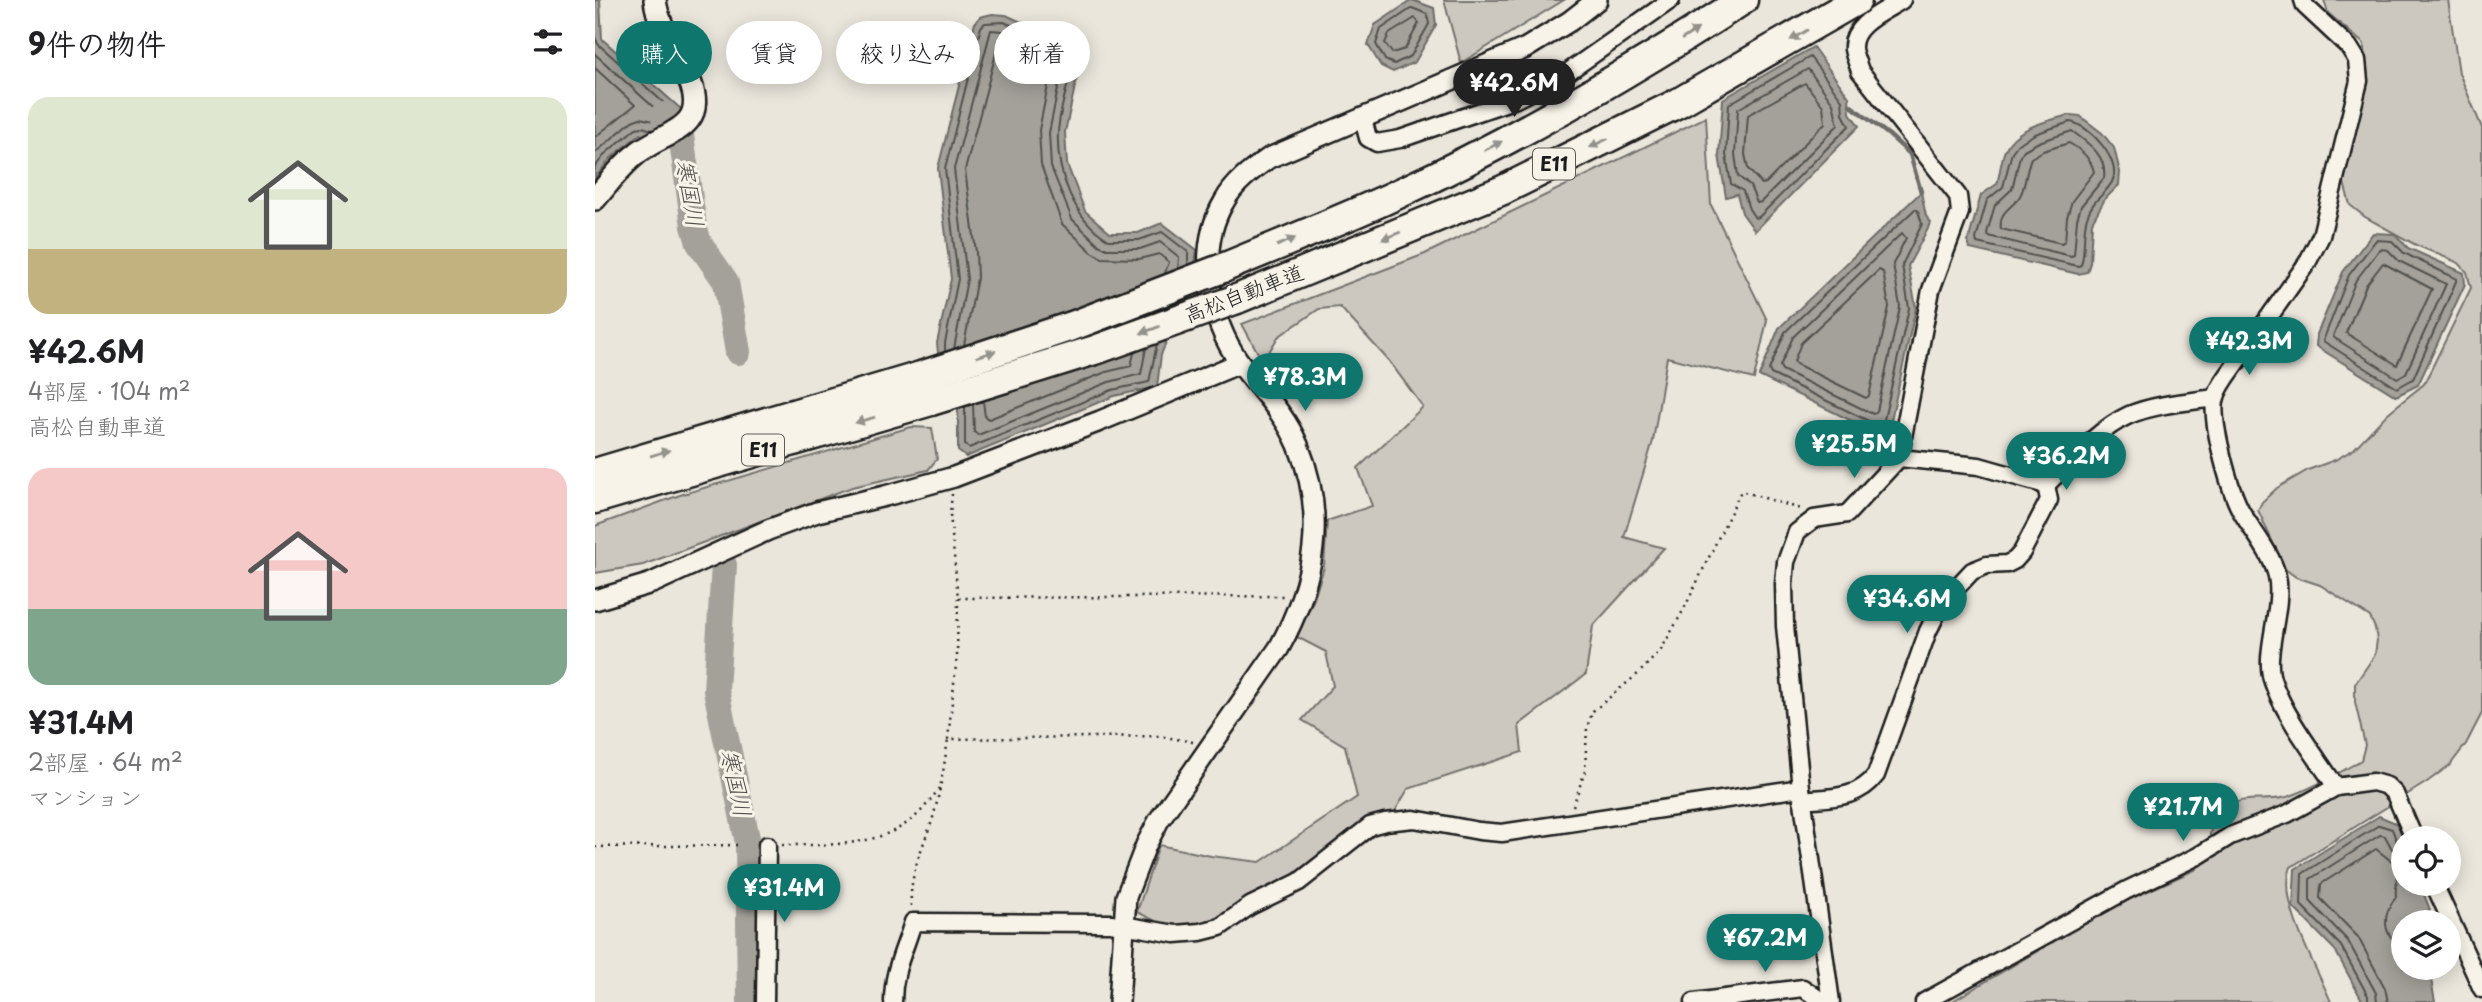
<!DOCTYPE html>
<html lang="ja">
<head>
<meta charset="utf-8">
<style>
	body { margin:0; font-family:"Playpen Sans","Klee One",sans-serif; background:#f2f2f2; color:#202124; height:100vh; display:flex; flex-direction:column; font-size:26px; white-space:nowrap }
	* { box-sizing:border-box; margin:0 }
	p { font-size:23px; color:#757577 }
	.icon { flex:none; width:38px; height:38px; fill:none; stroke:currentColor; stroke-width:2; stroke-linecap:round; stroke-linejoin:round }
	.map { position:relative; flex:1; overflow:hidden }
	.sheet { display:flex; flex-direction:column; background:#fff; width:595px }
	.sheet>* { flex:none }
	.guide { position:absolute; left:21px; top:21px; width:665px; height:63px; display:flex; gap:14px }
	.fabs { position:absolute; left:1796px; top:826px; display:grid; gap:14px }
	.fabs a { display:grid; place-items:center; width:70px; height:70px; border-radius:50%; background:#fff; box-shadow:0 4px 18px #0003; font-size:35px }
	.price { position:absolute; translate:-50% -60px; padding:0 16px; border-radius:24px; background:#0f766e; color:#fff; font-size:23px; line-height:46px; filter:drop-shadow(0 2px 4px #0008) }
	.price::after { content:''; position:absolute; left:50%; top:42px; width:21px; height:16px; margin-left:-10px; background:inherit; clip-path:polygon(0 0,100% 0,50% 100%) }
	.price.current { background:#222; color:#fff }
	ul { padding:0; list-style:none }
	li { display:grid; align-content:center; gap:14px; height:371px; padding:0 28px }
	li span { display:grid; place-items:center; height:217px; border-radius:21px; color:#555 }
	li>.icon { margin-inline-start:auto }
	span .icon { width:126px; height:126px; fill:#fffc; stroke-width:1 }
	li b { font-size:30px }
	h2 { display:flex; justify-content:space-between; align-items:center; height:84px; padding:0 28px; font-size:30px }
	.chip { padding:0 24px; border-radius:32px; background:#fff; box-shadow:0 4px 18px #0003; font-size:24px; line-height:63px }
	.chip.current { background:#0f766e; color:#fff }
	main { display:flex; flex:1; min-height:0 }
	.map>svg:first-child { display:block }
</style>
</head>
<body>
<main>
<section class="sheet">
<h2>9件の物件<svg class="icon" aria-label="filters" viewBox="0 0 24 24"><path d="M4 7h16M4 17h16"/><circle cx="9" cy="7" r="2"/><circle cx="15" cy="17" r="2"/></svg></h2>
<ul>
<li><span style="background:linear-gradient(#dfe7d0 70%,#c2b280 0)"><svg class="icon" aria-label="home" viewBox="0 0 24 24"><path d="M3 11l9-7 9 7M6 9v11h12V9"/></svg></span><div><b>¥42.6M</b><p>4部屋 · 104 m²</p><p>高松自動車道</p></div></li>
<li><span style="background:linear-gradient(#f6c9c9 65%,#7fa58c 0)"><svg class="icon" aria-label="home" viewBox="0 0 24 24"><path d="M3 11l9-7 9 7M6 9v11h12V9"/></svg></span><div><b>¥31.4M</b><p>2部屋 · 64 m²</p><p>マンション</p></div></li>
</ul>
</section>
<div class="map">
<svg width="1887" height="1002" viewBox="0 0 1887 1002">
	<rect width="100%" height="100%" fill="#eae6dc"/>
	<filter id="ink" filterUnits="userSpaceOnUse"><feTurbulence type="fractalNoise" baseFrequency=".0143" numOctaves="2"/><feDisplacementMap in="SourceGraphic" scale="14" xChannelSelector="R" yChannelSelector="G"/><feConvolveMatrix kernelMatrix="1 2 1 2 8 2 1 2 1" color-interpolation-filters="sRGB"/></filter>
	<g filter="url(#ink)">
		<g fill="#ccc8c0" stroke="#74726e" stroke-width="2">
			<path d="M849,0H969L866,63Z"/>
			<path d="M1729,0H1853L1864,73L1887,128V713L1871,744L1855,765L1832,782L1696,867C1682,902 1722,967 1736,1002H1356L1519,906L1600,870C1622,850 1607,824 1629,808C1648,795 1667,802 1687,798C1705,795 1750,770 1766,760L1770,745L1760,702V684L1780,655L1782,640L1780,628L1775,617L1725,585L1701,577L1690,569L1663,510L1667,502L1682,488L1713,470L1740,460L1759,449L1793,413L1829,384L1876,288L1872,272L1864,263L1821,245L1770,217L1755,205L1748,179L1770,87L1769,44L1733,13Z"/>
			<path d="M1111,117L1116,205L1172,320L1159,379L1072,357L1058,441L1029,537L1069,548L998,626L991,674L924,725L927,752L813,789L799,813L769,823L702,876L620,924L573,927L542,912L564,845L616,856L665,862L762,797L750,746L707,720L738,686L731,652L702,637L719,599L729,567L732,521L777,506L763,468L828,407L794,361L745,307L724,309L683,337L668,362L647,324L830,254Z"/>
			<path d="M316,427L337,428L342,459L333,470L257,487L48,565L0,573V526L85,495Z"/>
		</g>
		<g fill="#a3a19a" stroke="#6d6c68" stroke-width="2">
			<path d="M0,0H5L7,39L87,110V120L61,139L45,134L16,158L0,178Z"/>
			<path d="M817,0L839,8L841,25L820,62L798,72L786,66L773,45L780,25Z"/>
			<path d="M397,14L411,15L484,48L486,59L470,132L472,164L490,211L515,233H543L567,223L602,250L599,271L566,355L562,387L519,396L371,457L363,451V409L344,362L342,343L356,279L343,168L380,23L385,17Z"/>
			<path d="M1218,47L1254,97L1255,113L1264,126L1160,231L1147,213L1142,194L1131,197L1124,155L1128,99Z"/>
			<path d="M1474,115L1485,116L1507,133L1519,148L1525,172L1524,185L1510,199L1497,222L1495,263L1492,272L1483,274L1375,249L1373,242L1386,195L1402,184C1405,173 1406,160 1410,150C1420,127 1453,121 1474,115Z"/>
			<path d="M1326,192L1331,216L1336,223L1313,266L1321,307L1292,438L1164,376L1184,328Z"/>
			<path d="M1778,233L1800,234L1813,248L1869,273L1870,284L1823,385L1801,396L1721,346L1722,334L1748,272Z"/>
			<path d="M1784,816L1803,824L1808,838V884H1825L1835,910L1815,920L1816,922H1808V968H1834L1840,1002H1768L1740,950L1698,907L1700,869Z"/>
		</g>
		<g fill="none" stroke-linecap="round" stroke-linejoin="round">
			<g stroke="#52514e" stroke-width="2">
				<path d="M817,8L832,14L834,24L816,56L799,64L790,60L781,44L786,29Z"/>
				<path d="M820,18L824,23L810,49L797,53L790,43L794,34Z"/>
				<path d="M0,37L3,44L79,112L80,116"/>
				<path d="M0,54L66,114L59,121L45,118L37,121L0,153"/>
				<path d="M1215,57L1247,100L1248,114L1254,126L1164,217L1160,218L1154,209L1148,191L1136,184L1131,155L1134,104Z"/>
				<path d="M0,68L40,105L0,137"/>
				<path d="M1213,69L1238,103L1243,125L1166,202L1162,203L1155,186L1143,176L1140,154L1143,109Z"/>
				<path d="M1210,83L1228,106L1230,123L1171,183L1167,184L1153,169L1150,154L1153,115Z"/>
				<path d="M1475,122C1494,124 1528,162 1517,182C1510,195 1497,200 1492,217C1487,232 1491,250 1486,265L1483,266L1382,243L1381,239L1392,200L1408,187L1417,152L1423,144L1440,134Z"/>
				<path d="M1477,131C1493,143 1512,155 1509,178L1486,206L1482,219L1479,255L1476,256L1393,236L1392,233L1400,205L1417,189L1425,156L1429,150L1444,142Z"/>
				<path d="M1474,143C1486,150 1496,158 1499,172L1477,201L1472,217L1470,241L1466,243L1406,229C1403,211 1417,209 1425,196C1431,185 1431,170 1436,158L1448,151Z"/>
				<path d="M0,167L11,153L41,128L47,127L57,130"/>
				<path d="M1320,209L1323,211L1327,224L1307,265L1314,308L1288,424L1284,426L1176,374L1174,370L1190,332Z"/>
				<path d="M1307,233L1311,238L1298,264L1305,307L1282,411L1278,414L1187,370L1185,366L1198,337Z"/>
				<path d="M1781,240L1797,241L1809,253L1862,279L1818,379L1802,388L1728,341L1754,275Z"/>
				<path d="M1785,249L1793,250L1804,261L1851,284L1811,373L1802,378L1738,337L1761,280Z"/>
				<path d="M1788,263L1837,289L1802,365L1751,333L1771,285Z"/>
				<path d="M1284,270L1288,272L1294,307L1274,396L1271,398L1201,364L1199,361L1206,343Z"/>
				<path d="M369,345L382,278L381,252L370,170L404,42L457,66L444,130L446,165L467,224L497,252L507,258L544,259L564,254L574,262L570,273"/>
				<path d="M359,349L372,279L359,169L396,30L407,31L469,59L454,133L456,167L477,219L504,245L512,249H545L565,242L584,257L583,268"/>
				<path d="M350,351V343L363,279L350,169L386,27L390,23L409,22L478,53L479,59C474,83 464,109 463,133C461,172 479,220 514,240H544L567,232L593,252V265"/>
				<path d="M388,401L390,417L394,419L511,372L536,366L539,353"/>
				<path d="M378,404L379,432L383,435L514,382L546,374L551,348"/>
				<path d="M370,407V445L374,448L517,390L554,382L562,344"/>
				<path d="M1773,1002V996L1746,946L1706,905L1707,874L1784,825L1797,829L1802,842L1808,845"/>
				<path d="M1782,1002L1781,993L1753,941L1715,901V879L1785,835L1790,836L1797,849L1808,854"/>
				<path d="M1793,1002L1790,988L1763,937L1725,898L1726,884L1781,849L1795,860L1804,864C1806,873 1799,882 1801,897C1787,914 1786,935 1808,947"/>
			</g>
			<path stroke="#6d6c68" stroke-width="4.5" d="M1255,105L1294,135L1315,154L1326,192"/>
			<g stroke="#a3a19a" stroke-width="26">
				<path d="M68,115L86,135L99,226L104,243L131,282L143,352"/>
				<path d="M129,565L121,690L153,843L155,1002"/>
			</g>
			<defs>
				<g id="minor">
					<path d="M1708,0L1710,6L1754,47L1762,60L1764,81L1726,236L1712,263L1631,378C1627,384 1623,390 1621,397C1614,418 1635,491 1646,511C1658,532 1676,552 1682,576C1689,608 1667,655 1678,682C1690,717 1721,756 1741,787"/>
					<path d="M768,119L773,138L782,143L805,139L921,99L970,74L1076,0"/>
					<path d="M1304,458L1384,466L1451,485C1476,461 1502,430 1534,415C1561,404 1591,402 1620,398"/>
					<path d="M1207,800C1235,797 1262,800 1281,775L1333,631L1347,603L1377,571L1392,565L1412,564L1420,560L1427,552L1454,500L1451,485"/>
					<path d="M1839,884L1887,989"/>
					<path d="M170,1002L172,845"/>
					<path d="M298,1002C298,970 309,952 318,922L516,923L580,934L605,932L625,927L655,906L704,882L775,826L790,822L819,819L884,831L907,833L1206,788"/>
					<path d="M1099,1002L1208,988L1228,1002"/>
					<path d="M1236,1002L1206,788L1190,626L1189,584L1191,562L1202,532L1219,519L1252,514L1304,458L1336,290L1365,212L1363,196L1265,71C1263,64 1259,56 1258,49C1256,24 1289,12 1307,0"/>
					<path d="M1329,1002L1532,890L1603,856L1635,836L1692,814L1741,787L1778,782L1792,786L1800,794L1819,838"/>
				</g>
				<g id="tertiary">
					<path d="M0,600L57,583L173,530L222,512L290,496L359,477L505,421L645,363"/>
					<path d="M524,1002L531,897L551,845L564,820L684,648C720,582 732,516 703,445C689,412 665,390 645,363C614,320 601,249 629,202C639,183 657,170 674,158L931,48L975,21L1002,0"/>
				</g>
				<path id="secondary" d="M0,199C13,184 25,167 40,155C66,132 113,131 96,84C86,55 64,32 60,0"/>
				<g id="motorway">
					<path d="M628,268C687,243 747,220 805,193C924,138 1038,71 1148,0"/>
					<path d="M642,299L908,190L1083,103L1262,0"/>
					<path d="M0,473L326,376"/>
					<path d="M0,499L336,401"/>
				</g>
			</defs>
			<use href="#minor" stroke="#1c1c1c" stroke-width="21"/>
			<use href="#tertiary" stroke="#1c1c1c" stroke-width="24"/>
			<use href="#secondary" stroke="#1c1c1c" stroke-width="26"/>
			<use href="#motorway" stroke="#1c1c1c" stroke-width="33"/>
			<g stroke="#1c1c1c" stroke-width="2.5" stroke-dasharray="2 5" stroke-linecap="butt">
				<path d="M357,494L355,514L363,598L690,596"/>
				<path d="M363,598L362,656L353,739L564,736L598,742"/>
				<path d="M978,806L990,771L992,727L998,711L1044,673L1066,650L1089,609L1146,491L1206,509"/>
				<path d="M187,845C232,845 285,848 321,816C330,808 337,797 346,787"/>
				<path d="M0,847L142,845"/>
				<path d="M316,906C314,875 327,849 337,821C345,794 349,767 353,739"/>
			</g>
			<use href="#minor" stroke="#f7f3e8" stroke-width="16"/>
			<use href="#tertiary" stroke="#f7f3e8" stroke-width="19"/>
			<use href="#secondary" stroke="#f7f3e8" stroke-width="21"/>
			<use href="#motorway" stroke="#f7f3e8" stroke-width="28"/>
			<defs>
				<g id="motorway-bridge">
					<path d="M326,376L480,325L628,268"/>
					<path d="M336,401L503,349L642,299"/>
				</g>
			</defs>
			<use href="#motorway-bridge" stroke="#1c1c1c" stroke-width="33" stroke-linecap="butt"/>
			<use href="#motorway-bridge" stroke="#f7f3e8" stroke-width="28"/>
		</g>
		<defs><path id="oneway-solid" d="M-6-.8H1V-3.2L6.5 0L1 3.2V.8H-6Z" transform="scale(1.75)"/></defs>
		<g fill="#94928c">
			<use href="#oneway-solid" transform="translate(1095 34) rotate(-33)"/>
			<use href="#oneway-solid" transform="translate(1204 35) rotate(149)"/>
			<use href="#oneway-solid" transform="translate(1004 143) rotate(154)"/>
			<use href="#oneway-solid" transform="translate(898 146) rotate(-27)"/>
			<use href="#oneway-solid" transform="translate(796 236) rotate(158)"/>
			<use href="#oneway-solid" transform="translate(691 242) rotate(-23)"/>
			<use href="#oneway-solid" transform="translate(555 330) rotate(160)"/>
			<use href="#oneway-solid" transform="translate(391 354) rotate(-18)"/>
			<use href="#oneway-solid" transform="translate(270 420) rotate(164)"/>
			<use href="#oneway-solid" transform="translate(65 453) rotate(-17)"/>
		</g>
	</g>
	<g text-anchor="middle" stroke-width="6" stroke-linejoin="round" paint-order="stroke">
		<g fill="#f7f3e8" stroke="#5e5c59" stroke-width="2">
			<rect x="938" y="148.5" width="42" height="31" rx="5"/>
			<rect x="147" y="434.5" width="42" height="31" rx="5"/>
		</g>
		<g font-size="19" font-weight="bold" fill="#1c1c1c">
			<text x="959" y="171">E11</text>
			<text x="168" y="457">E11</text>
		</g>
		<g font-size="21" fill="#1c1c1c" stroke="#f7f3e8">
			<text transform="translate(649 294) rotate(-21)" y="7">高松自動車道</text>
		</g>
		<g font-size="23" font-style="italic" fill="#52514e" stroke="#f7f3e8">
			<text transform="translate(95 193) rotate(81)" y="8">寒国川</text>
			<text transform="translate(141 783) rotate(78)" y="8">寒国川</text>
		</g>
	</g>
</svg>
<div class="fabs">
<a><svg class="icon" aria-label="locate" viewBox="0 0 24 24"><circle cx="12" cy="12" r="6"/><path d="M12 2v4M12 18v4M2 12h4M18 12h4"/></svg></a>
<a><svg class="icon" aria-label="layers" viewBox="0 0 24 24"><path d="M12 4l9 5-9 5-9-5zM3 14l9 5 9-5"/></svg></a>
</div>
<b class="price current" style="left:919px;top:119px">¥42.6M</b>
<b class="price" style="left:1654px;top:377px">¥42.3M</b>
<b class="price" style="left:710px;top:413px">¥78.3M</b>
<b class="price" style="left:1259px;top:480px">¥25.5M</b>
<b class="price" style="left:1471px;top:492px">¥36.2M</b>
<b class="price" style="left:1312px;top:635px">¥34.6M</b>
<b class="price" style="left:1588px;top:843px">¥21.7M</b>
<b class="price" style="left:189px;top:924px">¥31.4M</b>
<b class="price" style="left:1170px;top:974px">¥67.2M</b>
<div class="guide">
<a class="chip current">購入</a>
<a class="chip">賃貸</a>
<a class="chip">絞り込み</a>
<a class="chip">新着</a>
</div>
</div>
</main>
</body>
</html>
